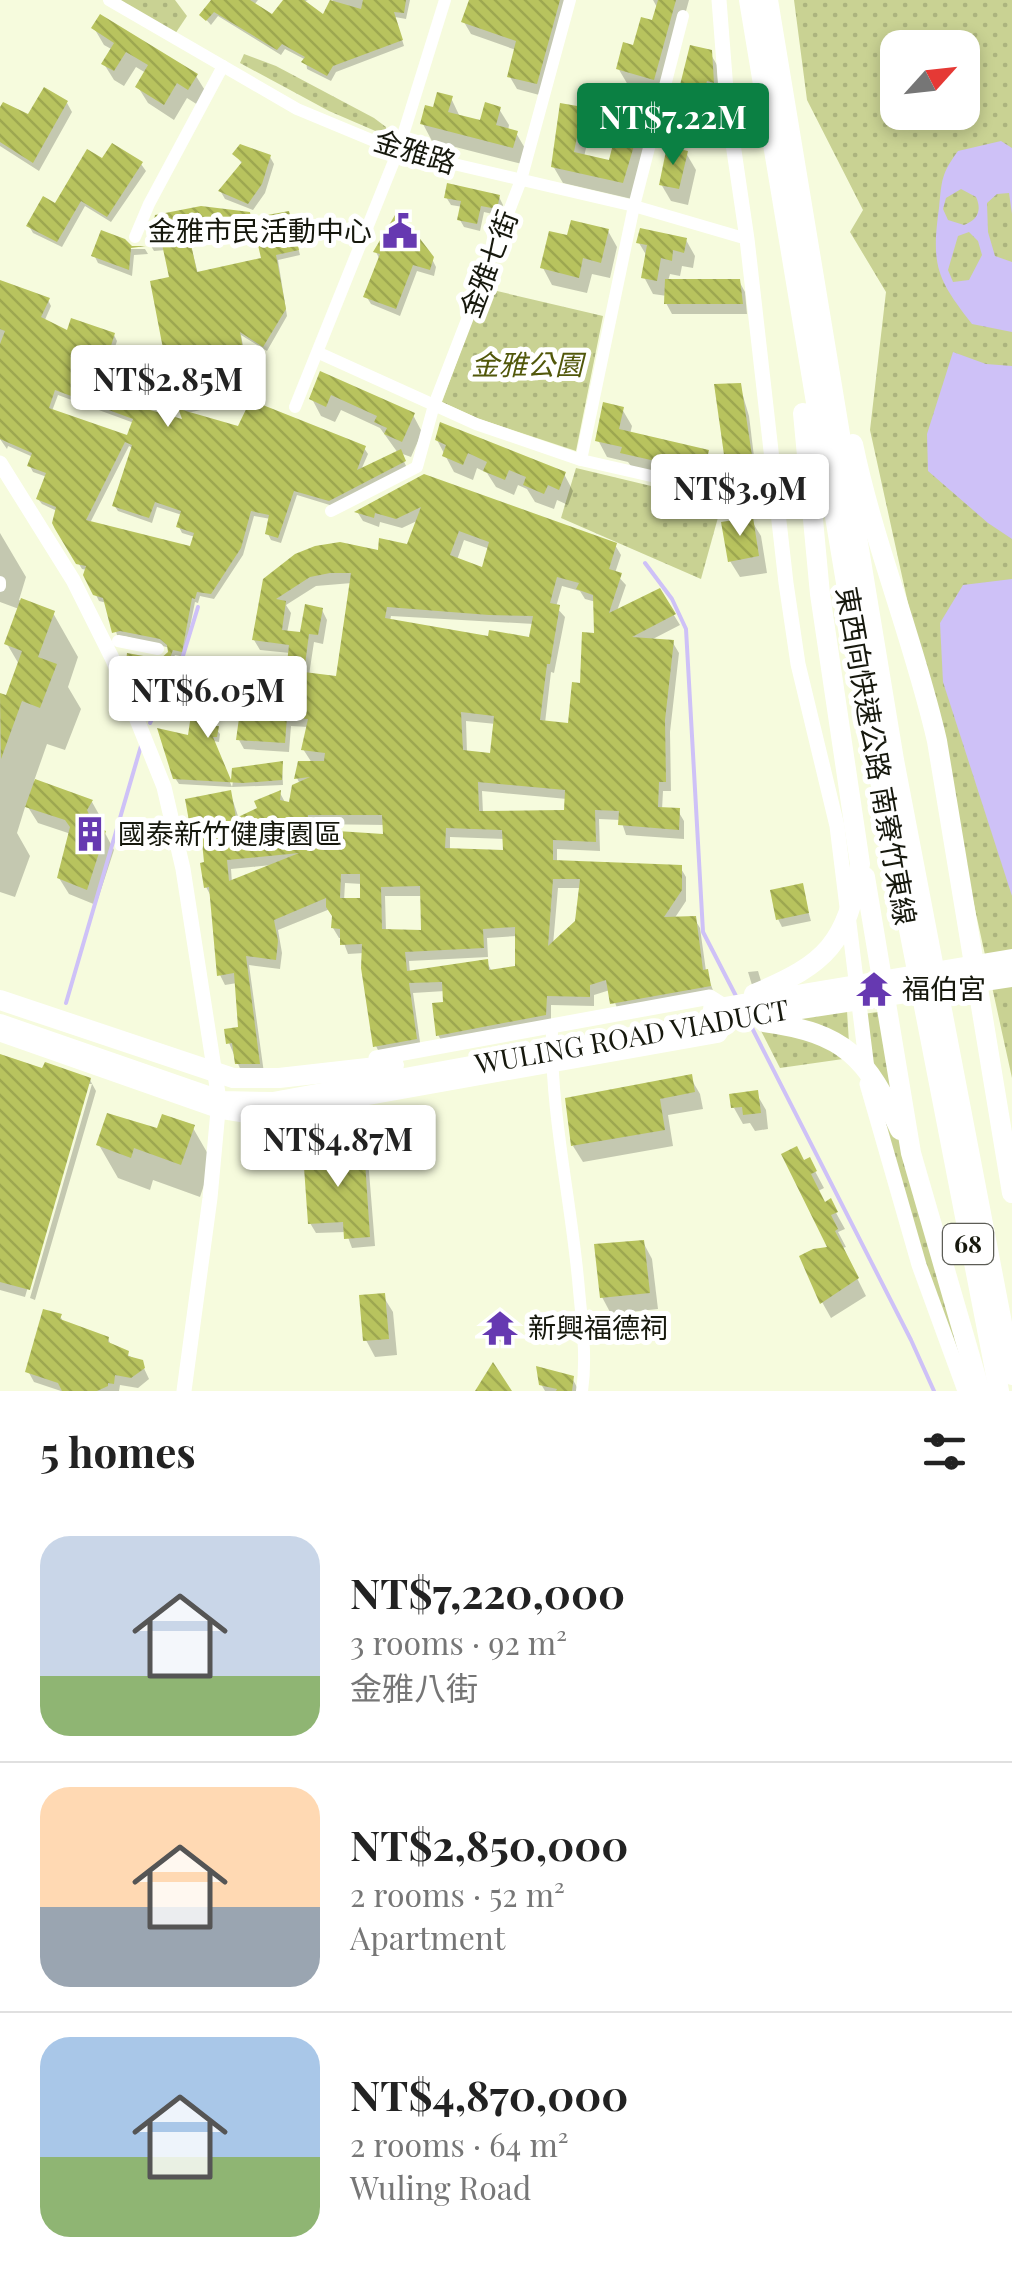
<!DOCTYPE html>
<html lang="en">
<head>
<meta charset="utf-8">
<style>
	body { margin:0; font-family:"Playfair Display","Noto Sans TC",serif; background:#f6f6f6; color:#222; height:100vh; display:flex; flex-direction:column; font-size:38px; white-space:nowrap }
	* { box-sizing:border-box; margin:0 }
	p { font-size:32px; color:#767676 }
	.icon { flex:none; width:55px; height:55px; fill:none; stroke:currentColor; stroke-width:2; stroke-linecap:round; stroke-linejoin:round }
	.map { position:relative; height:1391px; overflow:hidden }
	.details { display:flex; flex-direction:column; background:#fff; flex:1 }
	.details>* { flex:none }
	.needle { width:65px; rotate:63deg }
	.tools { position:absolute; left:880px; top:30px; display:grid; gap:20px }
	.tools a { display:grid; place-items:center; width:100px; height:100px; border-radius:20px; background:#fff; box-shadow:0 5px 15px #0003; font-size:50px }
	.price { position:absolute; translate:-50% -85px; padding:0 22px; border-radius:10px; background:#fff; color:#222; font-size:32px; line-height:65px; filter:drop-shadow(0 2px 5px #0008) }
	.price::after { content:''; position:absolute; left:50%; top:60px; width:30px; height:22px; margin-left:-15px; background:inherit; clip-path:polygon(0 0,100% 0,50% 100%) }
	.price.on { background:#0b8043; color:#fff }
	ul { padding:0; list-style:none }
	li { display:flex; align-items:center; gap:30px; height:250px; padding:0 40px }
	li+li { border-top:2px solid #e0e0e0 }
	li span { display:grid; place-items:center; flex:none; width:280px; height:200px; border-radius:30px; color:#555 }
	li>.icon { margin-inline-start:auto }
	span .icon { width:120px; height:120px; fill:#fffc; stroke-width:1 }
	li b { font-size:42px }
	h2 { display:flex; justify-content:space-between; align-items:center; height:120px; padding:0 40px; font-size:42px }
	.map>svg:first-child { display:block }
</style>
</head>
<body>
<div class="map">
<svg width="1012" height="1391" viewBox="0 0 1012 1391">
	<defs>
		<pattern id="grass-dots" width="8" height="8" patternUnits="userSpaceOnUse" patternTransform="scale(2.5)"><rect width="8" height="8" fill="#c9d293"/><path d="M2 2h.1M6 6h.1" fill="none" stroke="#acb47e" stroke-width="1.8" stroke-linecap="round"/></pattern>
		<pattern id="building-back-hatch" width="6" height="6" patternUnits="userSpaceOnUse" patternTransform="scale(2.5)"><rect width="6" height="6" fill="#b8c35e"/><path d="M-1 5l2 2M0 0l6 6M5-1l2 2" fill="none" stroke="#9da750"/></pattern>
	</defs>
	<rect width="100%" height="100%" fill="#f6fbdd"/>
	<g fill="url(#grass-dots)" fill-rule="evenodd">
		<path d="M120,0H175L187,16L175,34Z"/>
		<path d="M794,0H1012V1078L870,430L886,292L850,232L863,210L807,100ZM898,48H962V112H898Z"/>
		<path d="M244,54L276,66L374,118L386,127L387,136L329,111L240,63Z"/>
		<path d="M484,288L603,316L576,451L479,419L442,402Z"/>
		<path d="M576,468L722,503L701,579L561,518Z"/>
		<path d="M847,1011L850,1058L780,1068L757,1023Z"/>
		<path d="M885,1011L970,1391L926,1271L873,1094L863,1014Z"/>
	</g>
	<g fill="#cec1f7" fill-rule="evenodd">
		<path d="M1001,141L1012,148V214L1009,193L997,194L987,203L988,232L995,256L1012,262V332L972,324C937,279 931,266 939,208C942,180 941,174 958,151ZM961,189L976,197C982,210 978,220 964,225L948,220L943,209L946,198ZM969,232L978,241L982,255L969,280L953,282L948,270L958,236Z"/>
		<path d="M953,352L986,364L1012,366V539L988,523L928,471L927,434Z"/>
		<path d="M1012,579V896L943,682L940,623L963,585Z"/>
	</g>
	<g fill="#0003" fill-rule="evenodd">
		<path d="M216,0H258L254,5L273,18L286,0H308L303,2L324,17L333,0H410L406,19L395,17L404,46L336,72L331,81L307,69L306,60L285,49L281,55L218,16L211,25L202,15Z"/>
		<path d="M471,0H572L543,96L517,89L510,77L516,50L471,34L464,22Z"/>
		<path d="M653,0H689L663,95L628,85L618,68L654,23L658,9Z"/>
		<path d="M94,28L196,76L206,92L198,105L187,98L174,120L148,103L138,87L146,73L136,67L124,86L114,80L104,64L113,50L104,45Z"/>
		<path d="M710,53L717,65L719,94L714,92L701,139L681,133L674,121Z"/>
		<path d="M451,98L460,117L482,123L499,109L509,125L508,131L516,133L526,150L522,164L432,141L423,124Z"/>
		<path d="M67,103L72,112L39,171L0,146V112L29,117Z"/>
		<path d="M581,109L591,126L584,157L610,163L639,124L649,141L632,199L563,183L553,166Z"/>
		<path d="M686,153L696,170L688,205L671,201L661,184Z"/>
		<path d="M235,154L270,157L274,164L265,193L253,210L225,199L221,192L243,165Z"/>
		<path d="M102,162L141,164L146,171L111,222L85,206L62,247L33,233L29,226L55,207Z"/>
		<path d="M446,197H499L503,205L501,216L484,212L480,231L464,227L460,220L463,207L451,205Z"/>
		<path d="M249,214L253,220L288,214L291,219L300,255L278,260L287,316L267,351L241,335L249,377L232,381L237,403L186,413L240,429L364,448L368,454L361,470L398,453L380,428L341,410L335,422L321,416L312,399L322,374L413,415L422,432L411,457L400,453L407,468L333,506L297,495L281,543L271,540L268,534L271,519L254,516L243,555L214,599L200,596L198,603L195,602L184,657L175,655L155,710H149L145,704L161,661L170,653V648L124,636L118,638L107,603L99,601L86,575L87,570L82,569L57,528V511L42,504L38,499L47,477L33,472L30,466L33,457L8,446L7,449L0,439V282L48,300L51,306L44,322L69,333L114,335L117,341L103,384L147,398L150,404L147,411L186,423L172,384V279L166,250L154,251L151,246L157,217ZM258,237L264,259L198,274L191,246ZM58,395L134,423L129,438L52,411ZM129,446L134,449L114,505L118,511L152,523L157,507L182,515L179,527L182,533L195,537L192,549L90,523Z"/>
		<path d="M608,231L617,247L610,278L592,274L587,293L552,285L543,268L569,238Z"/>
		<path d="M686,240L695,256L693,268L682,266L680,276L670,274L668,281H739L745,292L747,314H672L666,303L667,296L653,294L644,277L648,258L639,243Z"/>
		<path d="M124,241L131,249H145L148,254L134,255L132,276L98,263L94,255Z"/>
		<path d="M376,252L432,259L436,267L434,276L417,271L400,316L371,304L366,296L380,260Z"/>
		<path d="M740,386L749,416L758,489L739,491L730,482Z"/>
		<path d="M622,409L632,426L630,434L707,452L717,469L713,487L633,469L628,462L607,457L598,440Z"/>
		<path d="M437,440L564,474L573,491L568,505L557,500L554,509L535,502L527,489L518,485L514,495L496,487L487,473L477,468L473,480L454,472Z"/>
		<path d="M424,477L615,545L621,555L615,573L626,585L617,611L659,591L680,625L649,641L673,643L679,653L670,732L671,791H663L662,810L678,811L684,821V839L626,835L621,820L599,819L600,851L557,849V862L680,867L686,877V901L674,919L694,918L700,928L706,971L715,996L619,1013L610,990L594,995V1006L551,1005V1025L444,1045L438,1035L445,991L413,993L421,1049L381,1056L376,1046L364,953L348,954L342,938H339L333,928L334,916L330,909L278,930L282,953L280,969L249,965L264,1073H242L229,1043L240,1029L237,983L225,985L220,975L212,898L206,887L205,847L193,831L230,792L239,819L261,809L280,793L286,804H291L300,784L297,778L312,763L303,749L308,727L291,726L289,752L244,749L239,740L268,665L274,675L271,700L286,701L290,653L260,650L254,640L265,580L409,547L419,520L402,528L380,522L379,527L363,521L358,513ZM464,540L490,549L483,570L457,560ZM352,583L338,679L309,675L314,642L323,644L327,620L322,610L302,635L287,633L291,613L286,605L316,586ZM562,586L580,591L585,599L596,602V636L570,726L545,723L551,672L554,673L565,617L556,607ZM391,616L534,624L531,640L490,639L390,621ZM466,721L496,724L492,755L467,753ZM482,791L567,799L566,812L483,813ZM312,824L385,825V837L312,832ZM450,837L505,839L506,853L450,851ZM272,865L232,883L231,869ZM345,883L362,884L363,901H344ZM558,888H581L578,922L553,945ZM385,896H423L424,932L386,931ZM517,936L518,969L492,972L487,962L410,973L409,961L488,957L487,938Z"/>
		<path d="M751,520L761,536L767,573L740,577L730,561Z"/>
		<path d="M0,533L26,577L19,600L53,613L78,657L68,687L81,709L65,750L47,744L34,781L92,802L101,818L95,828L105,833L114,850L96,905L69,894L59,878L71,834L38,823L26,804L17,833L30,856L15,897L0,892V696L8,698L20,666L7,644L19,609L0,602Z"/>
		<path d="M220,666L223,672L215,728L220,734L219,742L213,741L232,787L179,784L175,778Z"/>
		<path d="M282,764L283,785L232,787L235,770Z"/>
		<path d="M801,886L811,921L782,927L778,919Z"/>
		<path d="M758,971L761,981L752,985L748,972Z"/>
		<path d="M0,1056L44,1071L90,1080L96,1091L35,1300L30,1298L92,1084H87L25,1297L0,1290Z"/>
		<path d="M690,1077L700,1094L703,1109L668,1115L673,1146L583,1162L573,1146Z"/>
		<path d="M756,1093L766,1110L768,1129L755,1131L750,1123L743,1124L734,1108Z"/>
		<path d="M193,1128L212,1161L200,1197L153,1180L150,1190L118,1178L99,1145Z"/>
		<path d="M362,1149L368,1159L375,1246L352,1248L346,1232L316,1233L310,1223Z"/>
		<path d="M809,1160L824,1188L818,1191L825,1204L830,1202L845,1229L838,1232L846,1247L842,1248L866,1296L831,1318L822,1302L830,1249L804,1162Z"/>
		<path d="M643,1242L652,1259L658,1309L611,1314L602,1297Z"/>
		<path d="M383,1296L393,1312L397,1355L375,1357L366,1340Z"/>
		<path d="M60,1316L64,1323L108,1339L112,1347L141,1362L149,1379L138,1388L120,1385L119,1391H61L34,1382L28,1371Z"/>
		<path d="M499,1317L509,1323L504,1344L494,1338Z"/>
		<path d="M572,1378L579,1391H545L541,1384Z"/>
	</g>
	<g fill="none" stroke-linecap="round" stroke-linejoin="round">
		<g stroke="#cec1f7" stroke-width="4">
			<path d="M645,563L672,599L686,629L703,932L737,998"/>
			<path d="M150,723L182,659L198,607"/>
			<path d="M66,1003L141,746"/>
			<path d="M750,1024L911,1340L934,1391"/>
		</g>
	</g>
	<g fill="url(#building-back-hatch)" fill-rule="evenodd">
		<path d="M211,0H250L272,14L283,0H304L323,14L330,0L361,9L363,0H406L404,13L394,12L403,40L333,66L327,76L301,62L305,57L282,44L277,50L214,12L206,21L199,15Z"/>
		<path d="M469,0H560L537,84L507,77L516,41L461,22Z"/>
		<path d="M658,0H676L654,80L616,69L623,42L633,45L641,17L652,20Z"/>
		<path d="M100,14L198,74L188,90L177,83L164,105L135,87L148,65L126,52L114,71L101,64L114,43L91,28Z"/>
		<path d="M690,45L712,50L714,83L707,81L694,128L671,121Z"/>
		<path d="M44,87L68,101L33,163L0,142V107L3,102L28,114Z"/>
		<path d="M437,92L453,96L448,112L480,120L485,102L501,107L496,125L518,131L513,148L420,124L425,105L433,107Z"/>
		<path d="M560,103L583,107L574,152L609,160L620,116L641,122L623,183L551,167Z"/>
		<path d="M112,143L143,162L107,217L81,201L57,242L26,226L43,196L55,203L87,149L102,158Z"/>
		<path d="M240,144L271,155L262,184L248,204L218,191L242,162L232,154Z"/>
		<path d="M667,146L688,151L679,189L659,185Z"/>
		<path d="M447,183L500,195L497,209L481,206L477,224L457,220L461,201L444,198Z"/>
		<path d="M201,206L250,212L251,218L289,211L299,250L276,255L286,309L263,347L240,332L247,372L231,375L235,397L179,409L238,426L250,401H253L366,446L357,470L401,449L406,461L329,501L294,491L278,538L265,534L269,515L251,511L241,548L211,594L197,592L195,599L192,598L182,652L173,650L153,705H143L126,662L127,653L160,659L168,652L167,645L160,639L120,631L112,633L103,598L93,595L83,575L86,566L76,564L55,529L52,523L56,507L36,499L46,473L27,466L32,453L0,439V344L5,331L0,329V280L50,298L41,317L67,330L71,318L115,333L100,381L126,390L127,386L149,396L143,408L182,419L170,385L150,281L169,277L162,244L148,246L155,215ZM255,232L261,258L197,272L190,240ZM55,390L133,419L127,435L49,408ZM125,442L132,445L112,506L149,518L155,502L181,511L176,527L194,533L190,546L86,520Z"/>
		<path d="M398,210L434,257L430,270L413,265L396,309L363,297L380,254L373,252Z"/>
		<path d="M571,220L609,229L601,263L583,258L579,278L540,268L549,231L567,235Z"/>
		<path d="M640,228L687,238L684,253L673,250L672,261L661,258L657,281L641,278L647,245L636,243Z"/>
		<path d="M101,230L125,239L132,246H146L131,248L129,270L91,256Z"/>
		<path d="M665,279H740L743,304H664Z"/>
		<path d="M320,371L415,413L402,442L384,434L387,428L374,422L377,416L331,395L326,407L309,399Z"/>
		<path d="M741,383L756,482L734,484L728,483L714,384Z"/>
		<path d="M603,402L624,407L619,429L709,450L704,472L620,453L622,447L595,441Z"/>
		<path d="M440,422L566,472L559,490L548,485L544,494L523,485L526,477L509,470L505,480L483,471L487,462L468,453L463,465L442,456L446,445L435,440Z"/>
		<path d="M424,474L617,543L609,569L622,573L609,613L660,588L676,614L632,637L674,640L665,720L666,782H659L658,807L680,808L679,830L618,825L619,811L595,810L596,842L553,840V860L682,865V890L664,917L696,916L703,970L708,969L711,986L610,1004L606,980L590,985V997L547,996L546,1015L436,1036L432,1003L443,1002L442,982L409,983L417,1039L373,1047L361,968L362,944L340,945V929L331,928L332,916L326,907V898L274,920L278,941L276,960L246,956L260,1064H235L232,1043L226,1044L224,1029L238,1027L234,973L217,976L209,887L204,888L200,863L204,862L202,842L199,843L198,831L191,832L185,799L231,790L236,818L257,808L254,801L281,790L280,800L289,802L292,785L310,777L294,779L298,761H324L325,753L301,750L308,719L287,717L285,743L236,740L247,660L270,663L266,697L283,699L289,645L252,640L263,579L295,554L315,546L340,542L378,550L379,538L407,544L421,507L396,519L375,513L374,518L354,512ZM459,531L489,542L482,567L450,555ZM330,573H351L336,676L304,672L309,634L318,635L323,608L305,604L300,632L282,630L286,601L276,599L310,577ZM557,577L579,583L576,589L593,595L594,633L582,632L580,683L572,682L568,723L540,720L547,664H550L560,605L550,603ZM387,607L489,615L533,616L529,637L489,630L488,636L385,618ZM461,712L494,716L490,753L463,750ZM478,782L565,790L564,810L479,811ZM308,815H382L383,834L307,829ZM446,828L502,830L503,850L445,848ZM299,853L229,881L227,860ZM341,874H360V898H340ZM553,879H580L575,921L548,946ZM420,886L421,930L382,929L381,887ZM515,927V966L489,970L488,959L407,971L405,952L484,948L483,929Z"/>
		<path d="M753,517L759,556L728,562L721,522Z"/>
		<path d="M21,598L55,611L38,657L57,664L40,708L22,701L1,759L0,693L6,695L22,651L4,644Z"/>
		<path d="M199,661L221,664L213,726H219L217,737H213L231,780L232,768L283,761L282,780L243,783L173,779L157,728L188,735Z"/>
		<path d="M35,779L93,800L87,810L94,825L106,831L87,890L57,878L70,827L65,820L25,807Z"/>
		<path d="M803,883L809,913L776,920L770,890Z"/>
		<path d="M0,1054L42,1068L45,1062L91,1078L30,1290L0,1282Z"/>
		<path d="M692,1074L695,1092L660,1099L665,1130L571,1146L565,1098Z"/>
		<path d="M758,1090L761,1113L743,1115L742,1107L731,1108L729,1094Z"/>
		<path d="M107,1113L157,1128L162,1114L195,1125L181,1165L134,1148L131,1158L96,1145Z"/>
		<path d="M364,1146L370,1237L344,1239L343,1222L308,1224L303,1153Z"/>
		<path d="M797,1146L804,1160L810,1157L817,1171L811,1174L825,1202L831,1198L838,1212L831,1215L838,1229L835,1231L859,1278L820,1304L799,1256L813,1249L827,1247L781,1154Z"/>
		<path d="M644,1240L650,1293L600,1298L594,1244Z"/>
		<path d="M385,1293L389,1339L363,1341L359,1295Z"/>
		<path d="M43,1309L62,1314L60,1319L109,1337L108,1342L129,1351L128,1356L143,1360L145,1368L131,1378L115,1375L114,1384L108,1383V1386L97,1391H62L58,1383L25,1372Z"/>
		<path d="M493,1362L512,1391H475Z"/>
		<path d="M536,1366L574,1376L572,1391H556L557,1389L539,1385Z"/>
	</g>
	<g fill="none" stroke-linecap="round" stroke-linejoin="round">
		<g stroke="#fff" stroke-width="12">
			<path d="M109,0L297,109L398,151L634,206L747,239"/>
			<path d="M135,237L149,204L223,66"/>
			<path d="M319,353L476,424L581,460L779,505"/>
			<path d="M295,407L398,151L445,0"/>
			<path d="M581,460L634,206L683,16"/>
			<path d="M331,511L417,467L434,405L521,180L570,0"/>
			<path d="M0,582V586"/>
			<path d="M118,641L158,649"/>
			<path d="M552,1028C550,1113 572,1204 579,1290C582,1324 587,1357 582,1391"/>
		</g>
		<g stroke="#fff" stroke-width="15">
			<path d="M719,0L727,103L747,239L786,583L798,664L837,826L870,1093"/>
			<path d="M0,463L73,580L113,660L164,787L183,869L219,1100L210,1198L184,1391"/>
			<path d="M0,1034L219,1111L244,1115L331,1104L719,1035L731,1017"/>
			<path d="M376,1058L710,997L729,1009"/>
			<path d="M867,1084L919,1265L965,1391"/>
		</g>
		<g stroke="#fff" stroke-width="20">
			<path d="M749,0L873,745L999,1391"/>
			<path d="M768,0L894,760L1012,1375"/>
			<path d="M853,444C874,545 914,640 937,741L1012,1193"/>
			<path d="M865,877L911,1153L980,1391"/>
			<path d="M754,994C827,964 847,943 860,864L820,594L803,413"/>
			<path d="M0,1000L233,1078H279L394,1065"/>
			<path d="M713,1009L1012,959"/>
			<path d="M764,1022C845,1033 867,1057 900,1130"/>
			<path d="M0,1024L222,1101L273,1102L702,1024L1012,977"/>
		</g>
	</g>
	<defs>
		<symbol id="civic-bare" viewBox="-9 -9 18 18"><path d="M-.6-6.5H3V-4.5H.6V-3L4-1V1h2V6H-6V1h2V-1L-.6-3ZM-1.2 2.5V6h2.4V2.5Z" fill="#6639b1" stroke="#fff" stroke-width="2.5" paint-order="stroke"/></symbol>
		<symbol id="building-bare" viewBox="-9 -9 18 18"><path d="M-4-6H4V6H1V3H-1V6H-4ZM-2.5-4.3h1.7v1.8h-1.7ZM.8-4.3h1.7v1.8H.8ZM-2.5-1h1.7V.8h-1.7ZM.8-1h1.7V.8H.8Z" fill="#6639b1" stroke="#fff" stroke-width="2.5" paint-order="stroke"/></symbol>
		<symbol id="temple-bare" viewBox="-9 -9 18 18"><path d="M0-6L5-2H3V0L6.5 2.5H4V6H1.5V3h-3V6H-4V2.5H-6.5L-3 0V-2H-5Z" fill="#6639b1" stroke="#fff" stroke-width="2.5" paint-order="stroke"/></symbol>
	</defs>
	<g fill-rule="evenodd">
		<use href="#civic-bare" x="375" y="206" width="50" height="50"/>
		<use href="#building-bare" x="65" y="809" width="50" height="50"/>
		<use href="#temple-bare" x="849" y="964" width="50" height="50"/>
		<use href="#temple-bare" x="475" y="1303" width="50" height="50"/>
	</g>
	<g text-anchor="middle" stroke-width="10" stroke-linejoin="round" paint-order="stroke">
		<rect fill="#fff" stroke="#5c5d56" stroke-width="2.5" x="943" y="1224" width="50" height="40" rx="8"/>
		<g font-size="25" font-weight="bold" fill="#16180d">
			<text x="968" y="1253">68</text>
		</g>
		<g font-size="28" fill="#16180d" stroke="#fff">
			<text transform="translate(415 152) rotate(17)" y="10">金雅路</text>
			<text transform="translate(489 264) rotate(-69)" y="10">金雅七街</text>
			<text transform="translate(876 756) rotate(80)" y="10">東西向快速公路 南寮竹東線</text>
			<text transform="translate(632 1037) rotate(-10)" y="10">WULING ROAD VIADUCT</text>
		</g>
		<g font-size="28" fill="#16180d" stroke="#fff" text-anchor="start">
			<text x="372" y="241" text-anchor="end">金雅市民活動中心</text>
			<text x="118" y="844">國泰新竹健康園區</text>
			<text x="902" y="999">福伯宮</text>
			<text x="528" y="1338">新興福德祠</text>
		</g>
		<g font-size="28" font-style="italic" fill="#51570a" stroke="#fff">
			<text x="527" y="375">金雅公園</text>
		</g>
	</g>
</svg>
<div class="tools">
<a><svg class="needle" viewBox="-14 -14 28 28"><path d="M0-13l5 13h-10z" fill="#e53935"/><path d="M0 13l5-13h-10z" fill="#767676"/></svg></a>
</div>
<b class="price on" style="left:673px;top:168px">NT$7.22M</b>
<b class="price" style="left:168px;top:430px">NT$2.85M</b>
<b class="price" style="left:740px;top:539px">NT$3.9M</b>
<b class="price" style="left:208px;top:741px">NT$6.05M</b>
<b class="price" style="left:338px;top:1190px">NT$4.87M</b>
</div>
<section class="details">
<h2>5 homes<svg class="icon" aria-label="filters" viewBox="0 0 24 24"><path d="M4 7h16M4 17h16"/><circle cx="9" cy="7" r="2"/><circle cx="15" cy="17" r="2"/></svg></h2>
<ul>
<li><span style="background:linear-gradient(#c9d6e8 70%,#8fb573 0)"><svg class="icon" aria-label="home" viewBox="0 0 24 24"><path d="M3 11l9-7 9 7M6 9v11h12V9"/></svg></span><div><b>NT$7,220,000</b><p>3 rooms · 92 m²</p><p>金雅八街</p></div></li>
<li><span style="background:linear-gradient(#ffd9b3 60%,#9aa5b1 0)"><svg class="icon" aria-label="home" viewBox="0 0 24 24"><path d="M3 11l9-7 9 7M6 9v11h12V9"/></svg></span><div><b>NT$2,850,000</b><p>2 rooms · 52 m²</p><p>Apartment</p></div></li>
<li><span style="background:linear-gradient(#a9c7e8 60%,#8fb573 0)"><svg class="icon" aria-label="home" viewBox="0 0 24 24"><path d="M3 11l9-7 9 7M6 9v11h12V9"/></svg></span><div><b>NT$4,870,000</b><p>2 rooms · 64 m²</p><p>Wuling Road</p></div></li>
</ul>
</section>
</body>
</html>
